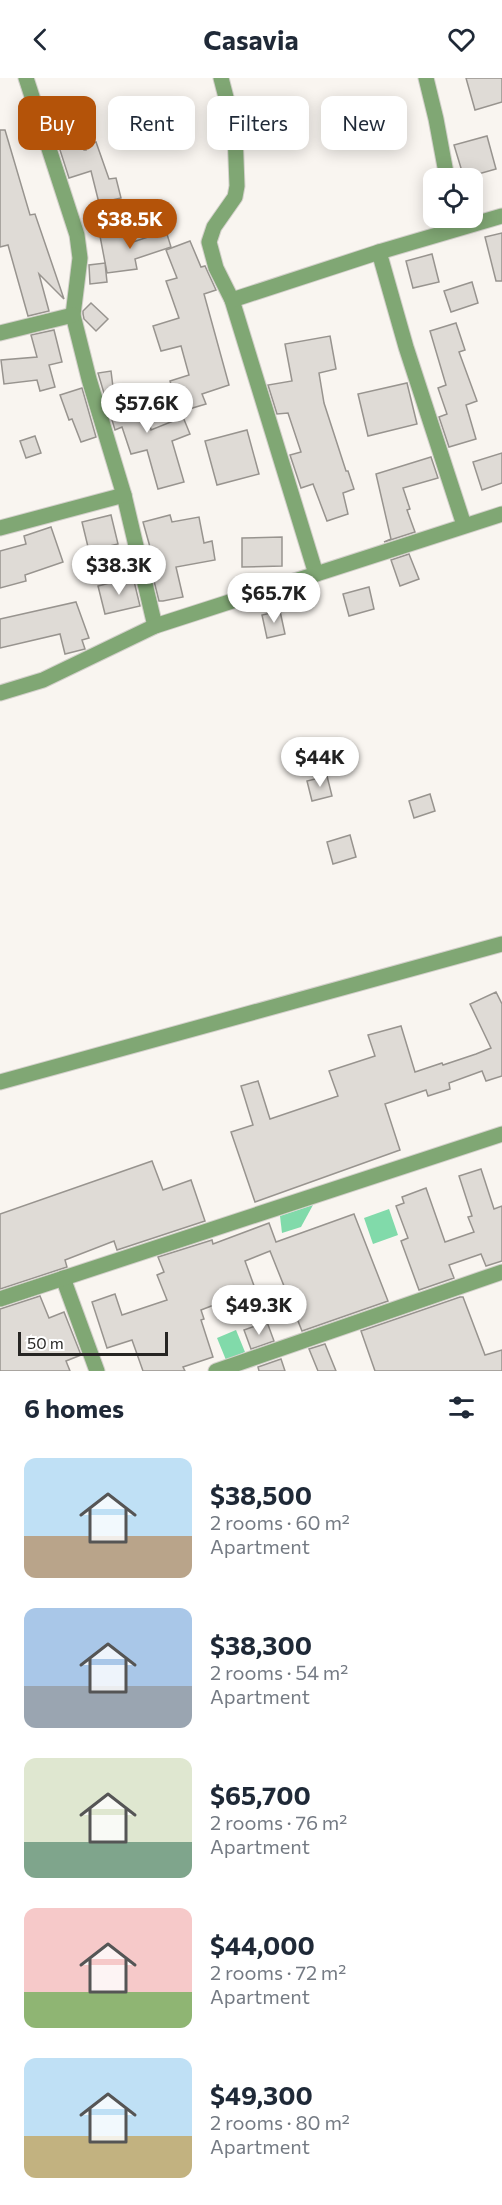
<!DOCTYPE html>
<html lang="en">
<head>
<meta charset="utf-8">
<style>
	body { margin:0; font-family:Commissioner,sans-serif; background:#f6f6f7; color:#1f2937; height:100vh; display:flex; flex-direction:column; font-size:22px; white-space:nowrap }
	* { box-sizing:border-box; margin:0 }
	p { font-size:20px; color:#747a83 }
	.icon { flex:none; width:33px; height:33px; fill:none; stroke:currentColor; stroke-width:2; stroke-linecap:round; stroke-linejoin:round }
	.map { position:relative; height:1293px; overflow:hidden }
	.sheet { display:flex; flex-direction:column; background:#fff; flex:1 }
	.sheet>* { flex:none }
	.banner { position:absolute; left:18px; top:18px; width:466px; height:54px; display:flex; gap:12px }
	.fabs { position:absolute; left:423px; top:90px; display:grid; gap:12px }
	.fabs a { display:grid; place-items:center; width:60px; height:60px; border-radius:12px; background:#fff; box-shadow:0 3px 15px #0003; font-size:30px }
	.scale { position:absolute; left:18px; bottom:15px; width:150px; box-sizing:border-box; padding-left:6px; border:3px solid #262523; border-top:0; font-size:16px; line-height:21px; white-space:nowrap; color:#262523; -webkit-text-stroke:4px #fff; paint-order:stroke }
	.price { position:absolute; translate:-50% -51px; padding:0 14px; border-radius:21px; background:#fff; color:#222; font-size:20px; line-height:39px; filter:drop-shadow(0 2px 3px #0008) }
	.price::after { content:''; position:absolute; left:50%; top:36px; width:18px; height:14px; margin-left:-9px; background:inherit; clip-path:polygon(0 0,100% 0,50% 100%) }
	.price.on { background:#b45309; color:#fff }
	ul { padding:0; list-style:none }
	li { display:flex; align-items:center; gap:18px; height:150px; padding:0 24px }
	li span { display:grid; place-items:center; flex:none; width:168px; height:120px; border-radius:12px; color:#555 }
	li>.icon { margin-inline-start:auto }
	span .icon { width:72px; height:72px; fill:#fffc; stroke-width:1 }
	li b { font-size:26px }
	h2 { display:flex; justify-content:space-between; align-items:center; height:72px; padding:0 24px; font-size:26px }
	.tag { padding:0 21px; border-radius:12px; background:#fff; box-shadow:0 3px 15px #0003; font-size:21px; line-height:54px }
	.tag.on { background:#b45309; color:#fff }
	header { display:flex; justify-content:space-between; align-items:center; height:78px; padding:0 24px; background:#fff; font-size:27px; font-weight:700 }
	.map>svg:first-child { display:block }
</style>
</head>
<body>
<header><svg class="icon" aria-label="back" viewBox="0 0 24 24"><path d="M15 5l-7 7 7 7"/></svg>Casavia<svg class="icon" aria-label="heart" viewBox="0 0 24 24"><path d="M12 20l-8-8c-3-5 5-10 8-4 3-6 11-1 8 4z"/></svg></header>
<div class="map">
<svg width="502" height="1293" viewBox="0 0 502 1293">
	<rect width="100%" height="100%" fill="#f9f5f0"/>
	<g fill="#81daaa">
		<path d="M313,1127L301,1149L282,1155L280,1138Z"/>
		<path d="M389,1131L398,1157L373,1166L364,1140Z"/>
		<path d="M236,1252L245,1274L226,1282L217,1260Z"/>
	</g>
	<g fill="#dfdbd6" stroke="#98948f" stroke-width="1.5">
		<path d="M466,0H502V24L475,32Z"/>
		<path d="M75,38L84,72H86L85,67L96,64L109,101L116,100L121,120L99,125L91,93L69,100L51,44Z"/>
		<path d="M0,52H5L30,137L35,136L64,221L39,196L49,233L28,238L8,167L0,169Z"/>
		<path d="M487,58L496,91L464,100L454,67Z"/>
		<path d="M128,153L130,165L166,153L171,169L135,181L137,191L107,195L100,158Z"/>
		<path d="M502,155V203H496L485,159Z"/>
		<path d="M190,163L201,189L205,188L216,212L204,216L229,307L202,316L206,326L179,334L170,303L189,297L181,268L161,273L153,248L179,240L166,203L177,200L166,172Z"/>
		<path d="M432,176L439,204L413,210L406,183Z"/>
		<path d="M105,185L107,204L90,206L89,187Z"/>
		<path d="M472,204L478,225L451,234L444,213Z"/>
		<path d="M91,225L108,241L96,253L84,241L83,236V233Z"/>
		<path d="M456,245L465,272L459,274L477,323L466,327L476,361L449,369L439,339L447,336L438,310L446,307L430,253Z"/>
		<path d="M54,252L62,284L49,287L55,309L40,313L37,302L4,306L1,282L37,279L31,257Z"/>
		<path d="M330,258L336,291L319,295L324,325L346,393H348L354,411L343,415L348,436L327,443L313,406L301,410L290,377L301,374L288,335L277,336L268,307L292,303L285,266Z"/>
		<path d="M111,293L115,325L145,319L151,352L183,339L190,356L172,363L184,404L158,411L147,372L131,376L122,349L115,352L98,295Z"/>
		<path d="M407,305L417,346L368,358L358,316Z"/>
		<path d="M82,310L96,359L81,364L72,341L69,342L60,317Z"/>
		<path d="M247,352L259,396L217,407L205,363Z"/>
		<path d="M35,358L41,375L26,380L20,363Z"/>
		<path d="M502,375V405L482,412L473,384Z"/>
		<path d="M431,379L438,400L403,410L410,431L407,432L415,454L384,464L391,461L376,396Z"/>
		<path d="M111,437L118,466L89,473L82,444Z"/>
		<path d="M170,437L172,444L199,439L204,465L212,463L215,482L176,489L183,519L163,523H159L152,495L157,494L143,444Z"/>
		<path d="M51,449L63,484L25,497L26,503L0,510V473L26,466L24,458Z"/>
		<path d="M282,459V488L242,489V460Z"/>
		<path d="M409,476L419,501L400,508L391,482Z"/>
		<path d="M133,499L140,528L105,536L98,508Z"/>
		<path d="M369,509L374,531L349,538L343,516Z"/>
		<path d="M76,524L89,560L82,562L85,571L65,576L60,556L0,570V541Z"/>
		<path d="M280,533L285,556L267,560L262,537Z"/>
		<path d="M327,698L332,718L312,723L307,703Z"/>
		<path d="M430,716L435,733L414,740L409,723Z"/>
		<path d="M350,757L356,779L333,786L327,764Z"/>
		<path d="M496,914L502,926V998L486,1003L482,993L449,1005L450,1011L428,1018L426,1012L385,1026L400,1072L255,1124L231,1054L253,1047L241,1008L258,1003L270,1041L338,1018L329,993L375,978L368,957L401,948L415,994L442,985L443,987L476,976L491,970L470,926Z"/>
		<path d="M152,1083L163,1112L191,1102L205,1143L117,1172L114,1163L65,1182L67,1189L0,1211V1136Z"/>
		<path d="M481,1091L494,1131L502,1128V1183L486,1188L481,1176L449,1187L454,1200L419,1212L401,1163L408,1160L396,1128L404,1125L402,1119L426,1110L445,1164L474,1154L468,1139L472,1138L459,1098Z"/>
		<path d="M354,1136L388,1223L302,1253L270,1173L245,1183L257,1216L234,1224L232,1220L201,1232L204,1241L201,1242L213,1279L183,1289L185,1293H143L132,1262L107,1270L92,1224L115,1216L122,1237L167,1222L157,1197L164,1194L158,1179L212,1162L213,1166L269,1145L276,1164Z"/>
		<path d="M40,1218L49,1240L64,1234L81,1277L66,1283L70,1293H0V1231Z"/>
		<path d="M460,1219H463L485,1277L502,1272V1293H375L361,1253Z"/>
		<path d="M267,1244L274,1263L251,1271L244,1252Z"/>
		<path d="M325,1266L336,1293H318L309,1271Z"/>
		<path d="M281,1281L285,1293H259L258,1289Z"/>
	</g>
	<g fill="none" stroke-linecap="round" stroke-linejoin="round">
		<defs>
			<g id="street">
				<path d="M26,0L77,157L80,180L73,237L89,301L124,417L155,548"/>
				<path d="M221,0L235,54L237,108L235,119L214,149L209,164L216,190L232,222L316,496"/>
				<path d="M426,0L436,41L447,100"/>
				<path d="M379,174L406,269L464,447"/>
				<path d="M232,222L379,174L502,138"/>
				<path d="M0,255L73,237"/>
				<path d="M0,450L124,417"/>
				<path d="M0,615L43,602L155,548L502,436"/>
				<path d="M0,1004L502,866"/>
				<path d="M63,1200L97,1293"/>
				<path d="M0,1221L502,1056"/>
				<path d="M216,1293L502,1194"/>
			</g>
		</defs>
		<use href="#street" stroke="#d3d0cb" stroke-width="17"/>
		<use href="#street" stroke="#80a774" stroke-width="15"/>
	</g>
</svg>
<div class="fabs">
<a><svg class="icon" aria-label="locate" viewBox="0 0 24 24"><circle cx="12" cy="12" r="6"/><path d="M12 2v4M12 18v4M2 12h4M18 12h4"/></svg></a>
</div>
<div class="scale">50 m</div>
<b class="price on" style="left:130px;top:172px">$38.5K</b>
<b class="price" style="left:147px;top:356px">$57.6K</b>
<b class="price" style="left:119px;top:518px">$38.3K</b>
<b class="price" style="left:274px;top:546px">$65.7K</b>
<b class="price" style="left:320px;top:710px">$44K</b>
<b class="price" style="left:259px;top:1258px">$49.3K</b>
<div class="banner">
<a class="tag on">Buy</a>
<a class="tag">Rent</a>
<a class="tag">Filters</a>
<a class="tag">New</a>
</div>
</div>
<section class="sheet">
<h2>6 homes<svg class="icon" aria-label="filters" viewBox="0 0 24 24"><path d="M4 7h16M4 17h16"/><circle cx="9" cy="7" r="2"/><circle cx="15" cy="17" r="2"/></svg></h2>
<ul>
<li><span style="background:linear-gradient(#bfe0f5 65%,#b9a48a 0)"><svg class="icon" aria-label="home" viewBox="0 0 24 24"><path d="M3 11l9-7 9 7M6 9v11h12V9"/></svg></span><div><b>$38,500</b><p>2 rooms · 60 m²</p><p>Apartment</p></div></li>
<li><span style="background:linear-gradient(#a9c7e8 65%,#9aa5b1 0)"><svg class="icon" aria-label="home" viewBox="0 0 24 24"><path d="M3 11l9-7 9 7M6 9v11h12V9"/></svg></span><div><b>$38,300</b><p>2 rooms · 54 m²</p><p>Apartment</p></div></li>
<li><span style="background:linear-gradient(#dfe7d0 70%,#7fa58c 0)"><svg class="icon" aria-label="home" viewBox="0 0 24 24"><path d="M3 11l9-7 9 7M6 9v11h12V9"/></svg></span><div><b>$65,700</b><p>2 rooms · 76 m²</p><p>Apartment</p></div></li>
<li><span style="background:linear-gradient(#f6c9c9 70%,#8fb573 0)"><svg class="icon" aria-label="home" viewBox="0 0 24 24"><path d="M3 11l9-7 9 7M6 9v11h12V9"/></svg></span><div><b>$44,000</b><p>2 rooms · 72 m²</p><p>Apartment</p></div></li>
<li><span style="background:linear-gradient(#bfe0f5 65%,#c2b280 0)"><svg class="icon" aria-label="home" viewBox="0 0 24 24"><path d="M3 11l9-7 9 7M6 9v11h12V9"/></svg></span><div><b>$49,300</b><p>2 rooms · 80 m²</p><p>Apartment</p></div></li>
</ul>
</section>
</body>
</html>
